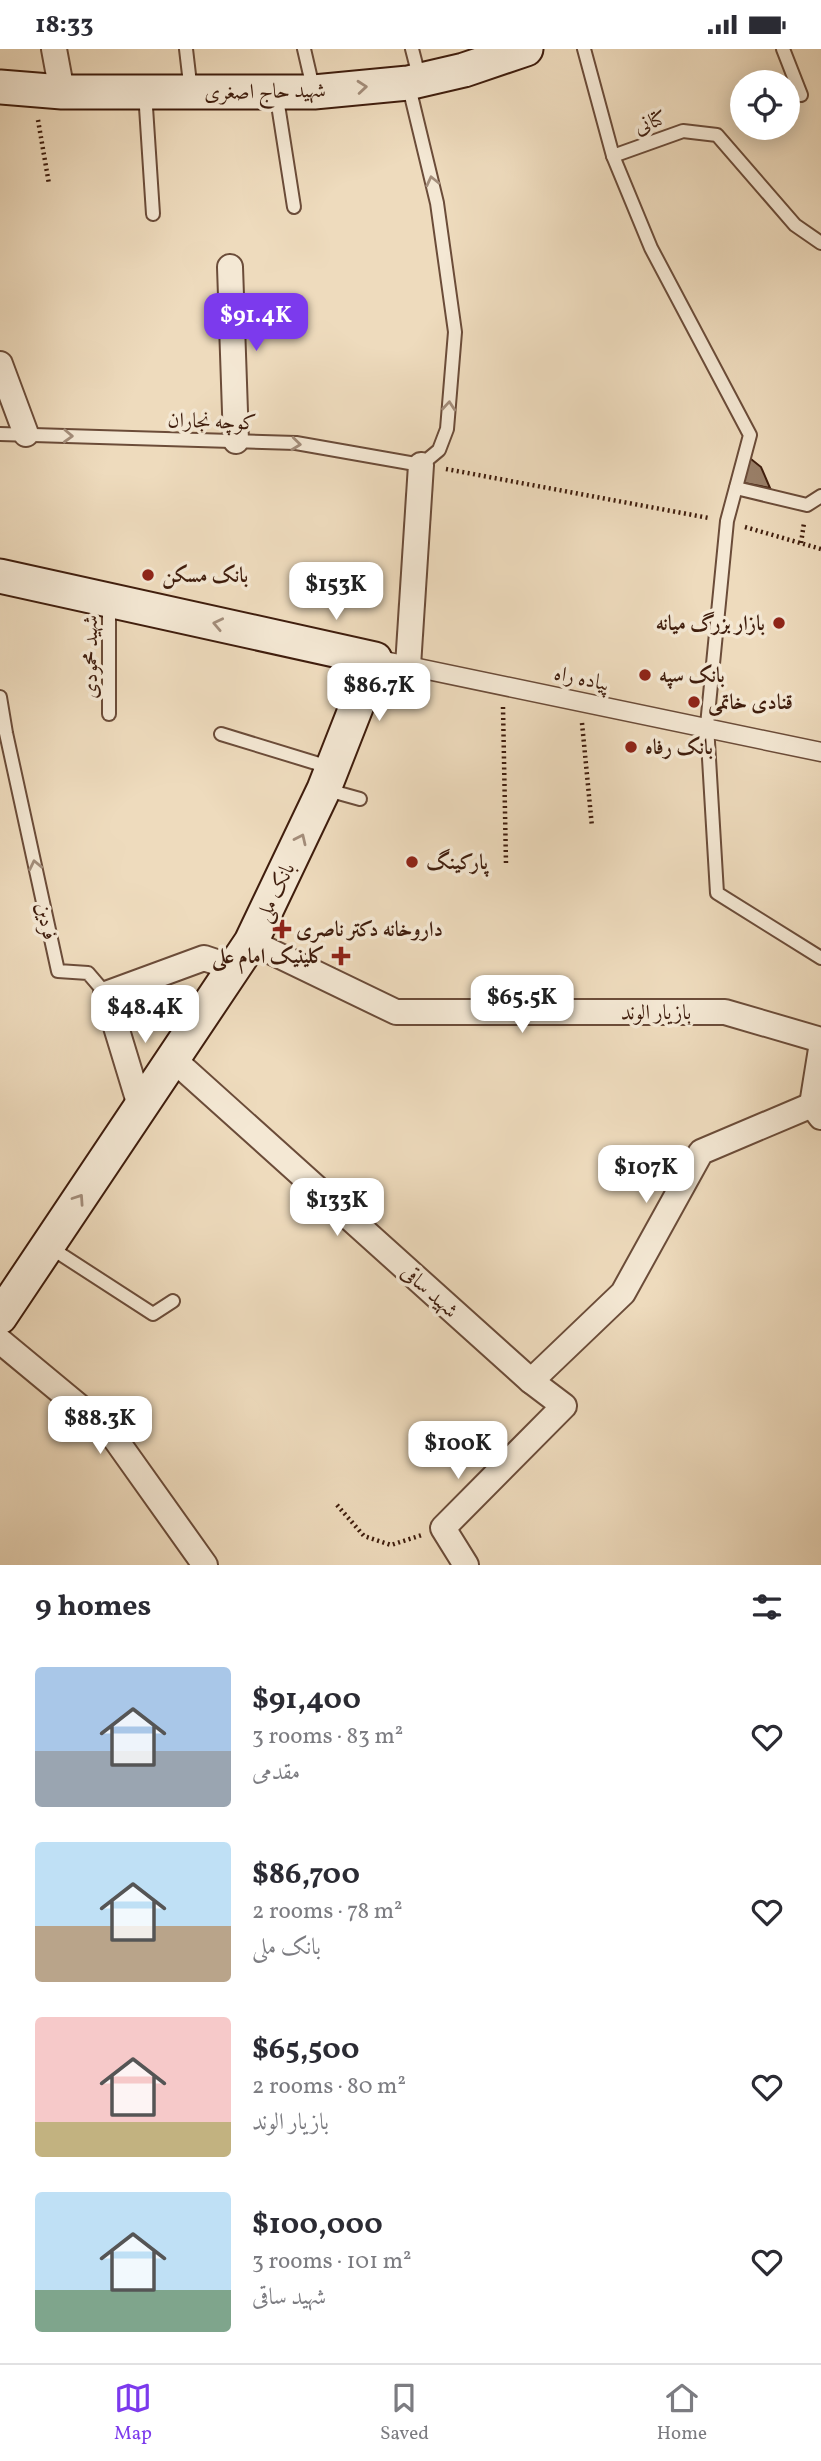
<!DOCTYPE html>
<html lang="en">
<head>
<meta charset="utf-8">
<style>
	body { margin:0; font-family:Vollkorn,Amiri,serif; background:#f2f2f3; color:#2b2b33; height:100vh; display:flex; flex-direction:column; font-size:26px; white-space:nowrap }
	* { box-sizing:border-box; margin:0 }
	p { font-size:23px; color:#7c7c81 }
	.icon { flex:none; width:38px; height:38px; fill:none; stroke:currentColor; stroke-width:2; stroke-linecap:round; stroke-linejoin:round }
	.map { position:relative; height:1516px; overflow:hidden }
	.panel { display:flex; flex-direction:column; background:#fff; flex:1 }
	.panel>* { flex:none }
	.buttons { position:absolute; left:730px; top:21px; display:grid; gap:14px }
	.buttons a { display:grid; place-items:center; width:70px; height:70px; border-radius:50%; background:#fff; box-shadow:0 4px 18px #0003; font-size:35px }
	.price { position:absolute; translate:-50% -60px; padding:0 16px; border-radius:14px; background:#fff; color:#222; font-size:23px; line-height:46px; filter:drop-shadow(0 2px 4px #0008) }
	.price::after { content:''; position:absolute; left:50%; top:42px; width:21px; height:16px; margin-left:-10px; background:inherit; clip-path:polygon(0 0,100% 0,50% 100%) }
	.price.selected { background:#7c3aed; color:#fff }
	ul { padding:0; list-style:none }
	li { display:flex; align-items:center; gap:21px; height:175px; padding:0 35px }
	li span { display:grid; place-items:center; flex:none; width:196px; height:140px; border-radius:7px; color:#555 }
	li>.icon { margin-inline-start:auto }
	span .icon { width:84px; height:84px; fill:#fffc; stroke-width:1 }
	li b { font-size:30px }
	h2 { display:flex; justify-content:space-between; align-items:center; height:84px; padding:0 35px; font-size:30px }
	.status { display:flex; justify-content:space-between; align-items:center; height:49px; padding:0 35px; background:#fff; direction:ltr }
	.status svg { height:19px; fill:currentColor }
	.tab-bar { display:flex; justify-content:space-around; align-items:center; height:98px; border-top:2px solid #e1e1e2; background:#fff; font-size:19px; color:#7c7c81 }
	.tab-bar a { display:grid; justify-items:center; gap:4px }
	.tab-bar .selected { color:#7c3aed }
	.map>svg:first-child { display:block }
</style>
</head>
<body>
<div class="status"><b>18:33</b><svg viewBox="0 0 49 12"><path d="M0 12V9h3v3zM5 12V6h3v6zM10 12V3h3v9zM15 12V0h3v12zM26 1h20v11H26zM47 4h2v5h-2z"/></svg></div>
<div class="map">
<svg width="821" height="1516" viewBox="0 0 821 1516">
	<rect width="100%" height="100%" fill="#eedbbd"/>
	<filter id="stains"><feTurbulence type="fractalNoise" baseFrequency=".00286" numOctaves="4"/><feColorMatrix values="0 0 0 0 .2 0 0 0 0 .09 0 0 0 0 .02 0 0 0 .5 -.17"/></filter>
	<radialGradient id="worn" r=".72"><stop offset=".6" stop-color="#630" stop-opacity="0"/><stop offset="1" stop-color="#630" stop-opacity=".3"/></radialGradient>
	<path fill="#9a8069" stroke="#3f1d0d" stroke-width="2" d="M746,406L761,418L770,439L739,433Z"/>
	<g fill="none" stroke-linecap="round" stroke-linejoin="round">
		<defs>
			<g id="service">
				<path d="M186,0L191,43"/>
				<path d="M304,0L314,43"/>
				<path d="M412,0L420,31"/>
				<path d="M584,0L613,107L651,199L750,386L727,472L707,676L717,844L821,909"/>
				<path d="M783,0L801,46"/>
				<path d="M145,43L153,165"/>
				<path d="M276,43L294,158"/>
				<path d="M613,107L683,82L717,86L795,176L821,194"/>
				<path d="M0,385L296,394L421,416L439,401L447,380L455,283L437,154L408,34"/>
				<path d="M736,439L807,456L821,447"/>
				<path d="M0,648L6,684L58,922L88,924L106,945"/>
				<path d="M109,665V551"/>
				<path d="M221,685L332,719"/>
				<path d="M324,740L360,750"/>
				<path d="M48,1197L153,1265L173,1252"/>
			</g>
			<path id="pedestrian" d="M375,610L821,703"/>
			<g id="minor">
				<path d="M54,0L62,43"/>
				<path d="M230,218L236,392"/>
				<path d="M0,315L26,385"/>
				<path d="M408,617L421,416"/>
				<path d="M251,893L396,963H725L821,991"/>
				<path d="M821,1000L812,1056L821,1068"/>
				<path d="M174,1011L531,1332L564,1357L443,1479L466,1516"/>
				<path d="M141,1060L106,945L204,909L234,919"/>
				<path d="M0,1292L111,1384L205,1516"/>
				<path d="M531,1332L623,1244L701,1103L812,1056"/>
			</g>
			<g id="secondary">
				<path d="M0,38L62,43H314L408,34L464,21L526,0"/>
				<path d="M0,527L375,610L324,740L251,893L0,1268"/>
			</g>
		</defs>
		<use href="#service" stroke="#6b4c39" stroke-width="16"/>
		<use href="#pedestrian" stroke="#6b4c39" stroke-width="21"/>
		<use href="#minor" stroke="#6b4c39" stroke-width="28"/>
		<use href="#secondary" stroke="#3f1d0d" stroke-width="37"/>
		<g stroke="#3f1d0d" stroke-width="4.5" stroke-dasharray="2 3.5" stroke-linecap="butt">
			<path d="M38,71L49,135"/>
			<path d="M446,420L709,469"/>
			<path d="M745,478L821,500"/>
			<path d="M801,494L804,474"/>
			<path d="M503,658L506,815"/>
			<path d="M582,674L592,778"/>
			<path d="M337,1456L364,1487L391,1496L422,1486"/>
		</g>
		<use href="#service" stroke="#f4e8d4" stroke-width="12"/>
		<use href="#pedestrian" stroke="#f4e8d4" stroke-width="18"/>
		<use href="#minor" stroke="#f4e8d4" stroke-width="24"/>
		<use href="#secondary" stroke="#f4e8d4" stroke-width="33"/>
	</g>
	<defs><path id="oneway-chevron" d="M-2-3.5L2.5 0L-2 3.5" fill="none" stroke-width="1.6" stroke-linecap="round" stroke-linejoin="round" transform="scale(1.75)"/></defs>
	<g stroke="#a38d7a">
		<use href="#oneway-chevron" transform="translate(362 38) rotate(-5)"/>
		<use href="#oneway-chevron" transform="translate(432 132) rotate(-103)"/>
		<use href="#oneway-chevron" transform="translate(449 357) rotate(-85)"/>
		<use href="#oneway-chevron" transform="translate(68 387) rotate(2)"/>
		<use href="#oneway-chevron" transform="translate(296 395) rotate(6)"/>
		<use href="#oneway-chevron" transform="translate(218 575) rotate(-168)"/>
		<use href="#oneway-chevron" transform="translate(301 790) rotate(-65)"/>
		<use href="#oneway-chevron" transform="translate(35 816) rotate(-102)"/>
		<use href="#oneway-chevron" transform="translate(79 1150) rotate(-56)"/>
	</g>
	<g fill="#8f2418" stroke="#f4e8d4" stroke-width="2.5">
		<circle cx="148" cy="526" r="7"/>
		<circle cx="779" cy="574" r="7"/>
		<circle cx="645" cy="626" r="7"/>
		<circle cx="694" cy="653" r="7"/>
		<circle cx="631" cy="698" r="7"/>
		<circle cx="412" cy="813" r="7"/>
		<path d="M278.5 869.5h7v7h7v7h-7v7h-7v-7h-7v-7h7z"/>
		<path d="M337.5 896.5h7v7h7v7h-7v7h-7v-7h-7v-7h7z"/>
	</g>
	<g text-anchor="middle" stroke-width="7" stroke-linejoin="round" paint-order="stroke">
		<g font-size="21" fill="#3f1d0d" stroke="#f4e8d4">
			<text transform="translate(265 42) rotate(-1)" y="7">شهید حاج اصغری</text>
			<text transform="translate(650 73) rotate(-20)" y="7">کتانی</text>
			<text transform="translate(212 372) rotate(2)" y="7">کوچه نجاران</text>
			<text transform="translate(90 608) rotate(-90)" y="7">شهید محمودی</text>
			<text transform="translate(582 629) rotate(12)" y="7">پیاده راه</text>
			<text transform="translate(275 843) rotate(-64)" y="7">بانک ملی</text>
			<text transform="translate(47 872) rotate(78)" y="7">فردین</text>
			<text x="656" y="970">بازیار الوند</text>
			<text transform="translate(430 1242) rotate(42)" y="7">شهید ساقی</text>
		</g>
		<g font-size="21" font-weight="bold" fill="#3f1d0d" stroke="#f4e8d4" text-anchor="start">
			<text x="162" y="533">بانک مسکن</text>
			<text x="765" y="581" text-anchor="end">بازار بزرگ میانه</text>
			<text x="659" y="633">بانک سپه</text>
			<text x="708" y="660">قنادی خاتمی</text>
			<text x="645" y="705">بانک رفاه</text>
			<text x="426" y="820">پارکینگ</text>
			<text x="296" y="887">داروخانه دکتر ناصری</text>
			<text x="325" y="914" text-anchor="end">کلینیک امام علی</text>
		</g>
	</g>
	<rect width="100%" height="100%" filter="url(#stains)"/>
	<rect width="100%" height="100%" fill="url(#worn)"/>
</svg>
<div class="buttons">
<a><svg class="icon" aria-label="locate" viewBox="0 0 24 24"><circle cx="12" cy="12" r="6"/><path d="M12 2v4M12 18v4M2 12h4M18 12h4"/></svg></a>
</div>
<b class="price selected" style="left:256px;top:304px">$91.4K</b>
<b class="price" style="left:336px;top:573px">$153K</b>
<b class="price" style="left:379px;top:674px">$86.7K</b>
<b class="price" style="left:522px;top:986px">$65.5K</b>
<b class="price" style="left:145px;top:996px">$48.4K</b>
<b class="price" style="left:646px;top:1156px">$107K</b>
<b class="price" style="left:337px;top:1189px">$133K</b>
<b class="price" style="left:100px;top:1407px">$88.3K</b>
<b class="price" style="left:458px;top:1432px">$100K</b>
</div>
<section class="panel">
<h2>9 homes<svg class="icon" aria-label="filters" viewBox="0 0 24 24"><path d="M4 7h16M4 17h16"/><circle cx="9" cy="7" r="2"/><circle cx="15" cy="17" r="2"/></svg></h2>
<ul>
<li><span style="background:linear-gradient(#a9c7e8 60%,#9aa5b1 0)"><svg class="icon" aria-label="home" viewBox="0 0 24 24"><path d="M3 11l9-7 9 7M6 9v11h12V9"/></svg></span><div><b>$91,400</b><p>3 rooms · 83 m²</p><p>مقدمی</p></div><svg class="icon" aria-label="heart" viewBox="0 0 24 24"><path d="M12 20l-8-8c-3-5 5-10 8-4 3-6 11-1 8 4z"/></svg></li>
<li><span style="background:linear-gradient(#bfe0f5 60%,#b9a48a 0)"><svg class="icon" aria-label="home" viewBox="0 0 24 24"><path d="M3 11l9-7 9 7M6 9v11h12V9"/></svg></span><div><b>$86,700</b><p>2 rooms · 78 m²</p><p>بانک ملی</p></div><svg class="icon" aria-label="heart" viewBox="0 0 24 24"><path d="M12 20l-8-8c-3-5 5-10 8-4 3-6 11-1 8 4z"/></svg></li>
<li><span style="background:linear-gradient(#f6c9c9 75%,#c2b280 0)"><svg class="icon" aria-label="home" viewBox="0 0 24 24"><path d="M3 11l9-7 9 7M6 9v11h12V9"/></svg></span><div><b>$65,500</b><p>2 rooms · 80 m²</p><p>بازیار الوند</p></div><svg class="icon" aria-label="heart" viewBox="0 0 24 24"><path d="M12 20l-8-8c-3-5 5-10 8-4 3-6 11-1 8 4z"/></svg></li>
<li><span style="background:linear-gradient(#bfe0f5 70%,#7fa58c 0)"><svg class="icon" aria-label="home" viewBox="0 0 24 24"><path d="M3 11l9-7 9 7M6 9v11h12V9"/></svg></span><div><b>$100,000</b><p>3 rooms · 101 m²</p><p>شهید ساقی</p></div><svg class="icon" aria-label="heart" viewBox="0 0 24 24"><path d="M12 20l-8-8c-3-5 5-10 8-4 3-6 11-1 8 4z"/></svg></li>
</ul>
</section>
<nav class="tab-bar">
<a class="selected"><svg class="icon" aria-label="map" viewBox="0 0 24 24"><path d="M3 6l6-2 6 2 6-2v14l-6 2-6-2-6 2zM9 4v14M15 6v14"/></svg>Map</a>
<a><svg class="icon" aria-label="saved" viewBox="0 0 24 24"><path d="M7 4h10v16l-5-4-5 4z"/></svg>Saved</a>
<a><svg class="icon" aria-label="home" viewBox="0 0 24 24"><path d="M3 11l9-7 9 7M6 9v11h12V9"/></svg>Home</a>
</nav>
</body>
</html>
